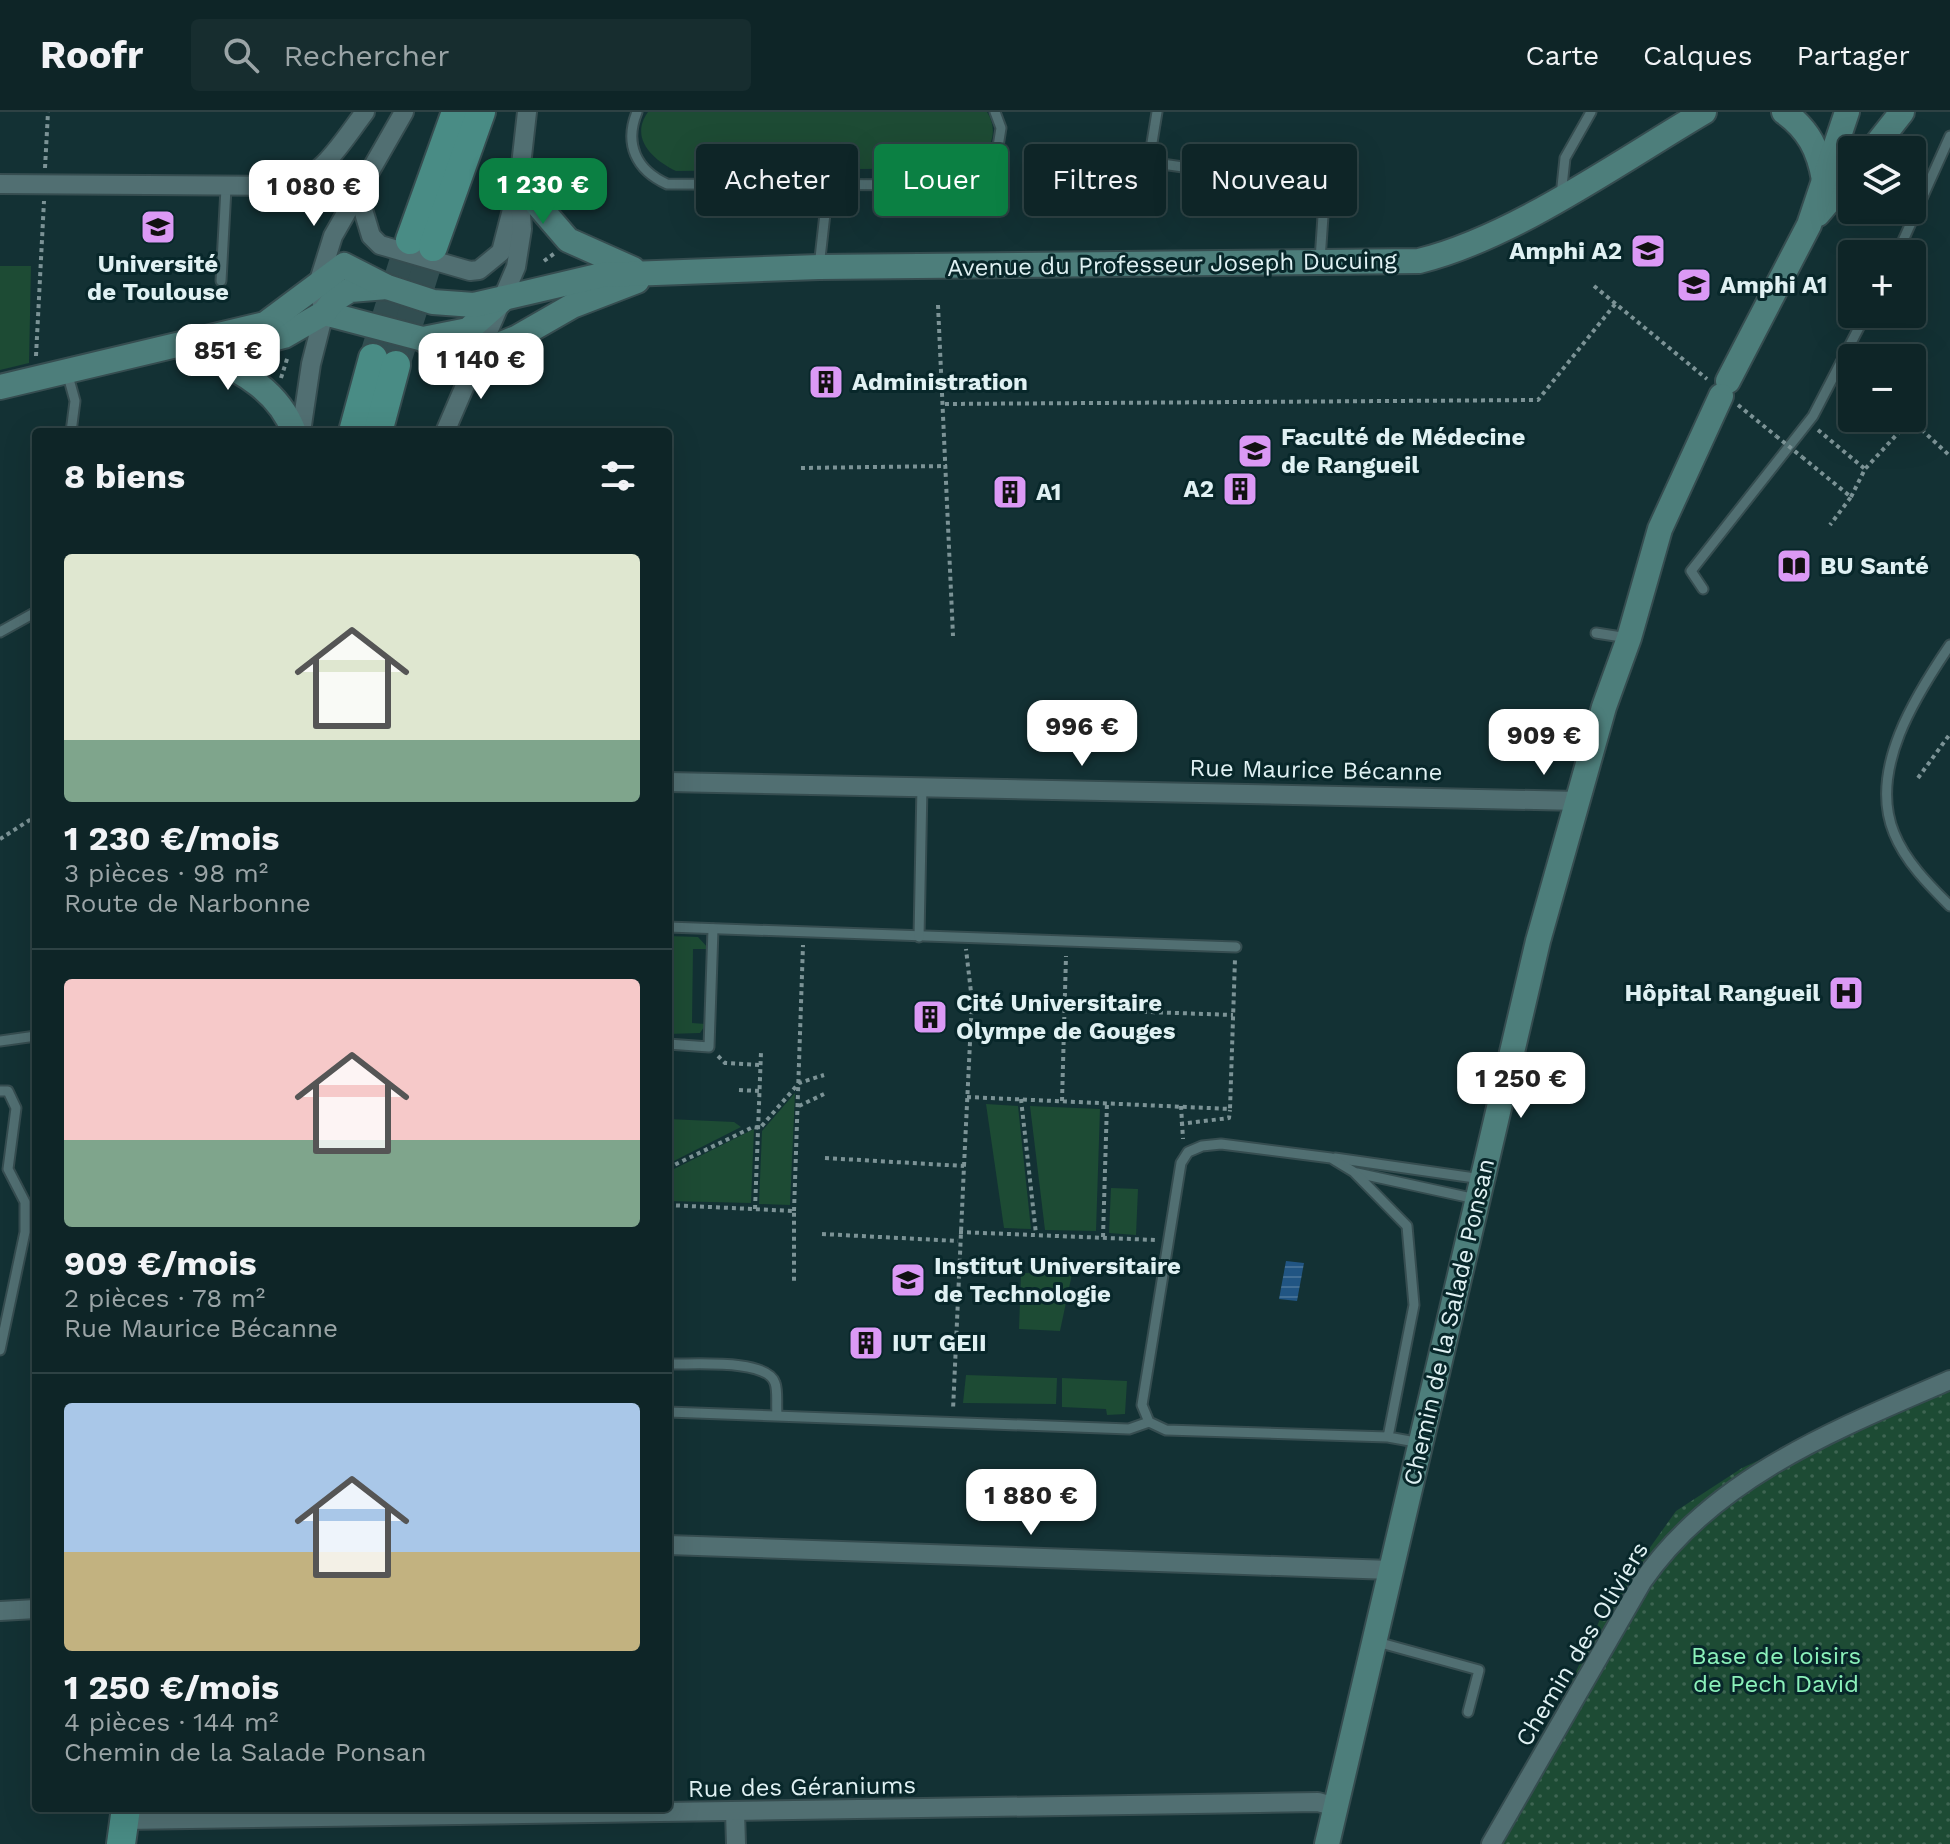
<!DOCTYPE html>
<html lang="fr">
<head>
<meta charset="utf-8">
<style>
	body { margin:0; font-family:"Work Sans",sans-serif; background:#172d2f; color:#f1f3f6; height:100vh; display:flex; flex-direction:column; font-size:30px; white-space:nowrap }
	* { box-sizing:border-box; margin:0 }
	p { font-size:26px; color:#9ba5a7 }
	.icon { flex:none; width:44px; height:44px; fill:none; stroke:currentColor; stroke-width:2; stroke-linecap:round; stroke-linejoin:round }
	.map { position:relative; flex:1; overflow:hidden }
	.details { position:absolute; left:32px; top:316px; width:640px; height:1384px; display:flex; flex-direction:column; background:#0e2527; border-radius:8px; box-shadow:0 8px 32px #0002,0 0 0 2px #2e4244 }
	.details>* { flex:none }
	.guide { position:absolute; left:696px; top:32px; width:760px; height:72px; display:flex; gap:16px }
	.controls { position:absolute; left:1838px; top:24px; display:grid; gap:16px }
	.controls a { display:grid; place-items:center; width:88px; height:88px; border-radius:8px; background:#0e2527; box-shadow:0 8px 32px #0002,0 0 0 2px #2e4244; font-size:40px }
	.price { position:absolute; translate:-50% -68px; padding:0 18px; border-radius:16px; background:#fff; color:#222; font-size:26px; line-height:52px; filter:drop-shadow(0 2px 4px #0008) }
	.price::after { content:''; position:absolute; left:50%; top:48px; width:24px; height:18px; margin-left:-12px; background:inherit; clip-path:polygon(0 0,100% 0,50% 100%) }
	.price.current { background:#0b8043; color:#fff }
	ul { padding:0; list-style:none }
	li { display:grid; align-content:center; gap:16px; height:424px; padding:0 32px }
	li+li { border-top:2px solid #2e4244 }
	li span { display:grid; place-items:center; height:248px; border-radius:8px; color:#555 }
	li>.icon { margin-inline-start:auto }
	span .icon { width:144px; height:144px; fill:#fffc; stroke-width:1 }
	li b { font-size:34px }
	h2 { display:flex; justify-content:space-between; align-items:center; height:96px; padding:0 32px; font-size:34px }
	.pill { padding:0 28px; border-radius:8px; background:#0e2527; box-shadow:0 8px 32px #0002,0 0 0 2px #2e4244; font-size:28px; line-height:72px }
	.pill.current { background:#0b8043; color:#fff }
	header { display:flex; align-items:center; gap:48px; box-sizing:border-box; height:112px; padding:0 40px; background:#0e2527; border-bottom:2px solid #2e4244 }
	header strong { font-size:38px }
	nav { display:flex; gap:44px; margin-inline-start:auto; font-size:28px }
	.search { width:560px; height:72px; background:#172d2f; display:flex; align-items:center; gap:20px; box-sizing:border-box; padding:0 28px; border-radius:8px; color:#9ba5a7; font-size:30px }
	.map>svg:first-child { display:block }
</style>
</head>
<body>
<header>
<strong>Roofr</strong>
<div class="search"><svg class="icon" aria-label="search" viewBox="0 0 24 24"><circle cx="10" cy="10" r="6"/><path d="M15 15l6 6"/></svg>Rechercher</div>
<nav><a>Carte</a><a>Calques</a><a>Partager</a></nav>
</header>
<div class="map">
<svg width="1950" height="1732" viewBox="0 0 1950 1732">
	<defs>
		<pattern id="park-dots" width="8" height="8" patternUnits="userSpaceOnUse" patternTransform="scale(2)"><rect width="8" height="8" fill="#1d4b34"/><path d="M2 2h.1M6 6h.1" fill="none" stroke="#3e6552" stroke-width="1.8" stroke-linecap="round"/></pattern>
		<pattern id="water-rules" width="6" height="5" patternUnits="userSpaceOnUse" patternTransform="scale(2)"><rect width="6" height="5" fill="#215583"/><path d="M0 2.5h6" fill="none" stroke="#416e95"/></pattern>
	</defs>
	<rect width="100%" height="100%" fill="#133134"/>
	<g fill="#1d4b34">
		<path d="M648,0H987C1003,25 984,51 958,56L676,59C653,48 629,26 648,0Z"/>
		<path d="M0,154H31L29,251L0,258Z"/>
		<path d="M668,824L698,825L709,837H693L692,911L706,912L700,921L668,922Z"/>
		<path d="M795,981L790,1093L759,1092L762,1019Z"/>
		<path d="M986,992L1018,994L1031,1117L1004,1116Z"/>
		<path d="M1030,994L1100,997L1096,1119L1045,1118Z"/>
		<path d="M668,1007L734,1010L741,1015L668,1052Z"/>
		<path d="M754,1017L751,1091L668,1089V1060Z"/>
		<path d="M1111,1076L1138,1077L1136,1123L1109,1121Z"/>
		<path d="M1021,1161L1072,1162L1060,1219L1019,1217Z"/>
		<path d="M966,1263L1057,1266L1056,1292L963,1291Z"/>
		<path d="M1062,1266L1127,1269L1125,1302L1107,1303L1106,1297L1062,1295Z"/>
	</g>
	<path fill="url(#park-dots)" d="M1950,1260V1732H1497L1602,1503L1676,1399L1742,1356Z"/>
	<path fill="url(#water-rules)" d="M1286,1149L1304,1151L1297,1189L1279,1187Z"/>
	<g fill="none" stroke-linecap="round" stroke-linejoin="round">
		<g stroke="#324e51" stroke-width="28" stroke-dasharray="28 14" stroke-linecap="butt">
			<path d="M373,246L410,128"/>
			<path d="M396,253L433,135"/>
		</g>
		<defs>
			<g id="lane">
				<path d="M637,0C624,32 636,58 667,72L950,73L967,68L996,47L1001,16L995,0"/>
				<path d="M1157,0L1150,43L1162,52L1322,75"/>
				<path d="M1561,84L1565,46L1591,0"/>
				<path d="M1897,142L1950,24"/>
				<path d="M1320,148L1326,60"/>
				<path d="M819,155L828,75"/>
				<path d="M221,169L226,76"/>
				<path d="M67,260L75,289L71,320"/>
				<path d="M1703,477L1691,459L1813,304L1866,202"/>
				<path d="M0,520L36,500"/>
				<path d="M1596,521L1628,526"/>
				<path d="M1950,533C1916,583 1868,658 1894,721C1905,749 1929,773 1950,794"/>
				<path d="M668,815L1236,835"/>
				<path d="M919,825L922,674"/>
				<path d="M0,929L36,924"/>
				<path d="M668,932L709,935L713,817"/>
				<path d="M0,979H8L16,996L8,1057L25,1090V1120L0,1238"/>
				<path d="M1335,1046L1482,1067"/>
				<path d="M1357,1061L1476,1087"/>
				<path d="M668,1252C691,1253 767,1246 775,1271C778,1279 776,1293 777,1302"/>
				<path d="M668,1300L1129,1317L1149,1310"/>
				<path d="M1388,1325L1414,1193L1407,1114L1354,1060L1331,1046L1221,1032L1202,1034L1188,1040L1181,1051L1142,1293L1149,1310L1166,1318L1388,1325L1421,1331"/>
				<path d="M1377,1530L1479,1558L1468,1600"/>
			</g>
			<g id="street">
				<path d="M0,72L290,74C324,63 344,27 365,0"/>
				<path d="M358,81L371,124L380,133L470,159L479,158L501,140L515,86"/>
				<path d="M301,320L311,252L324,201L318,172L333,124L404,0"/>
				<path d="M445,320L516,155L522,117L519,71L527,0"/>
				<path d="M668,670L1579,689"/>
				<path d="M668,1433L1391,1458"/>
				<path d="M0,1499L36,1497"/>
				<path d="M735,1700L736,1732"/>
				<path d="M124,1708L1259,1691L1318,1690L1336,1695"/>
				<path d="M1491,1732L1642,1470C1714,1365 1837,1317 1950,1268"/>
			</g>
			<g id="secondary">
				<path d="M1784,0C1808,17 1819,38 1824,68"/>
				<path d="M1872,38L1902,0"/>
				<path d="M519,71L568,128L633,157"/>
				<path d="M1818,102L1852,62"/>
				<path d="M324,201L423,227L468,218L504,186"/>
				<path d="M423,227L443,243L468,246L518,225L572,194L637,169"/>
				<path d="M230,238L284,224L324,201L334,188L350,178L387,175"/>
				<path d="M206,244C243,259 279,280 294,320"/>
				<path d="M1728,269L1809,113L1847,0"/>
				<path d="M0,275L265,212L344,153L387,175L433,190L474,193L602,163L819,155L1419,149C1513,126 1619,50 1704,0"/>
				<path d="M1327,1732L1538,829L1604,595L1629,526L1660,417L1721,284"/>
			</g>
			<g id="primary">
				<path d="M410,128L456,0"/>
				<path d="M433,135L481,0"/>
				<path d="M353,320L373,246"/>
				<path d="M378,320L396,253"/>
				<path d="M121,1732L126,1696"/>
			</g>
		</defs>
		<use href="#lane" stroke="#364d50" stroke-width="13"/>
		<use href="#street" stroke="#364d50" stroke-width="22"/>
		<use href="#secondary" stroke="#364d50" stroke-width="28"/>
		<use href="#primary" stroke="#364d50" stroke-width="32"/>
		<g stroke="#7c9396" stroke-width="4" stroke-dasharray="4 4" stroke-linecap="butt">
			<path d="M45,56L48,0"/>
			<path d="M544,149L555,141"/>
			<path d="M1912,167L1926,166"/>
			<path d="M1594,174L1707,267"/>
			<path d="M938,193L953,524"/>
			<path d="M36,244L44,89"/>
			<path d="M281,266L288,244"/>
			<path d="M945,292L1538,288L1616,191"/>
			<path d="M1738,293L1776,324"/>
			<path d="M1818,318L1865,357"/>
			<path d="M1802,345L1851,385L1830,413"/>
			<path d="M801,356L947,354"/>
			<path d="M1851,385L1865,357L1900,319H1923L1950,344"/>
			<path d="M1918,666L1950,622"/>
			<path d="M0,727L36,704"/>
			<path d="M1063,897L1233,903"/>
			<path d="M718,944L725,951L761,953"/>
			<path d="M739,978L760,979"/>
			<path d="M967,985L1230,997L1235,847"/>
			<path d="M1021,987L1036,1122"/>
			<path d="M1062,989L1066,844"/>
			<path d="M799,994L824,982"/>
			<path d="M1181,994L1183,1027"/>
			<path d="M1180,1012L1229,1006L1230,998"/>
			<path d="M825,1046L964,1054L953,1298"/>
			<path d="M964,1054L972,889L966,837"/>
			<path d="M668,1056L753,1015L760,1016L799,971L824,963"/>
			<path d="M668,1093L794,1099V1172"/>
			<path d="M755,1097L761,940"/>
			<path d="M794,1099L803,833"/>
			<path d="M959,1120L1156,1128"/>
			<path d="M822,1122L958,1129"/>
			<path d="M1103,1125L1107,991"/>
		</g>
		<use href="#lane" stroke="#516f72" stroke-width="9"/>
		<use href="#street" stroke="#516f72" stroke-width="18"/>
		<use href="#secondary" stroke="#4d7e7b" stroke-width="24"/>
		<use href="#primary" stroke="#498c85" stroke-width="28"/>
		<path stroke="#7c9396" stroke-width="4" stroke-dasharray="4 4" stroke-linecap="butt" d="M1776,324L1802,345"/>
	</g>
	<defs>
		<symbol id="university-square" viewBox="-11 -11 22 22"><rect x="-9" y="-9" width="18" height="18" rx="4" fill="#db99f5" stroke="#08272a"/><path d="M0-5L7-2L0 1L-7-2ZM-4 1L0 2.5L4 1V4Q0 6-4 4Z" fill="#111"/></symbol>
		<symbol id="building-square" viewBox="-11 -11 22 22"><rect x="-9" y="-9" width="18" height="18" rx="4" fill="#db99f5" stroke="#08272a"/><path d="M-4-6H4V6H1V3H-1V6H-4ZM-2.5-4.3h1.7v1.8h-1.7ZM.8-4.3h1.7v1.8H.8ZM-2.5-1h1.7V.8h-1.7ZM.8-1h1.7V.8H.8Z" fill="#111"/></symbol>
		<symbol id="library-square" viewBox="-11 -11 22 22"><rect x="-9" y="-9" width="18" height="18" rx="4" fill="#db99f5" stroke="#08272a"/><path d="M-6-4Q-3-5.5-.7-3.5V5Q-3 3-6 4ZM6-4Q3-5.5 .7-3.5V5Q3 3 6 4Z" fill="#111"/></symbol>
		<symbol id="hospital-square" viewBox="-11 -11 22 22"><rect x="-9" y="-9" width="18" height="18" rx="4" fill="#db99f5" stroke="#08272a"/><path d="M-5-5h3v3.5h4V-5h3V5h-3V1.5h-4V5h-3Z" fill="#111"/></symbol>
	</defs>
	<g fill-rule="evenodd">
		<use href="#university-square" x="138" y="95" width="40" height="40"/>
		<use href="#university-square" x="1628" y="119" width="40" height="40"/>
		<use href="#university-square" x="1674" y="153" width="40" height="40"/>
		<use href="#building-square" x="806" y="250" width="40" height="40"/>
		<use href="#university-square" x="1235" y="319" width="40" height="40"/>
		<use href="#building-square" x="1220" y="357" width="40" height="40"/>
		<use href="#building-square" x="990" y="360" width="40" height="40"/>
		<use href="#library-square" x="1774" y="434" width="40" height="40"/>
		<use href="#hospital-square" x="1826" y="861" width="40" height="40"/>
		<use href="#building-square" x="910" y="885" width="40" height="40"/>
		<use href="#university-square" x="888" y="1148" width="40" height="40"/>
		<use href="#building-square" x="846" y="1211" width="40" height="40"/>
	</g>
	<g text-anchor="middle" stroke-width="6" stroke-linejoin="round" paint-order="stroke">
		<g font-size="24" font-weight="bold" fill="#e0f1f3" stroke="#08272a" text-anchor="start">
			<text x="1622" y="147" text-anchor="end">Amphi A2</text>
			<text x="158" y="160" text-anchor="middle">Université<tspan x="158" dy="28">de Toulouse</tspan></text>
			<text x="1720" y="181">Amphi A1</text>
			<text x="852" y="278">Administration</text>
			<text x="1281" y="333">Faculté de Médecine<tspan x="1281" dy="28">de Rangueil</tspan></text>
			<text x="1214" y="385" text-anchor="end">A2</text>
			<text x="1036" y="388">A1</text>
			<text x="1820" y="462">BU Santé</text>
			<text x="1820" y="889" text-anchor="end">Hôpital Rangueil</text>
			<text x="956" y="899">Cité Universitaire<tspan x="956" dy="28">Olympe de Gouges</tspan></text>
			<text x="934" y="1162">Institut Universitaire<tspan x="934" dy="28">de Technologie</tspan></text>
			<text x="892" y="1239">IUT GEII</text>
		</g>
		<g font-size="24" fill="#e0f1f3" stroke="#08272a">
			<text transform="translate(1172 152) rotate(-1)" y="8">Avenue du Professeur Joseph Ducuing</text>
			<text transform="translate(1316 658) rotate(1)" y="8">Rue Maurice Bécanne</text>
			<text transform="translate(1449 1210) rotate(-77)" y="8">Chemin de la Salade Ponsan</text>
			<text transform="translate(1582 1532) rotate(-59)" y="8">Chemin des Oliviers</text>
			<text transform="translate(802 1675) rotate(-1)" y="8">Rue des Géraniums</text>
		</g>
		<g font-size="24" fill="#8bf1ba" stroke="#08272a">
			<text x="1776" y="1552">Base de loisirs<tspan x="1776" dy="28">de Pech David</tspan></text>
		</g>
	</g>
</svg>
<div class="controls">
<a><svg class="icon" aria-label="layers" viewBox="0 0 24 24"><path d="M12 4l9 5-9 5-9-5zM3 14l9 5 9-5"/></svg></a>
<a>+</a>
<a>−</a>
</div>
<b class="price current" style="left:543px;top:114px">1 230 €</b>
<b class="price" style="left:314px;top:116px">1 080 €</b>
<b class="price" style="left:228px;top:280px">851 €</b>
<b class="price" style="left:481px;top:289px">1 140 €</b>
<b class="price" style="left:1082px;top:656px">996 €</b>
<b class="price" style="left:1544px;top:665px">909 €</b>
<b class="price" style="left:1521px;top:1008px">1 250 €</b>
<b class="price" style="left:1031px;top:1425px">1 880 €</b>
<div class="guide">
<a class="pill">Acheter</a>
<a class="pill current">Louer</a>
<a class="pill">Filtres</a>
<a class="pill">Nouveau</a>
</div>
<section class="details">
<h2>8 biens<svg class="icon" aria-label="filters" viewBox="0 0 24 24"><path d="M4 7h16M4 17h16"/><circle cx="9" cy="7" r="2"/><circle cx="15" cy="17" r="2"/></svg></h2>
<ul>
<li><span style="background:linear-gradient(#dfe7d0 75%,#7fa58c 0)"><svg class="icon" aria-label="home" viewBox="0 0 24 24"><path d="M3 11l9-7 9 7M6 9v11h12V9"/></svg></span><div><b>1 230 €/mois</b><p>3 pièces · 98 m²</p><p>Route de Narbonne</p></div></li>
<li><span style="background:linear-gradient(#f6c9c9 65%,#7fa58c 0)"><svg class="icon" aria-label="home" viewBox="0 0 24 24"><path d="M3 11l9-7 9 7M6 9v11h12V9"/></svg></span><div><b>909 €/mois</b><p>2 pièces · 78 m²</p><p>Rue Maurice Bécanne</p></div></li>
<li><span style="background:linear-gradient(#a9c7e8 60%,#c2b280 0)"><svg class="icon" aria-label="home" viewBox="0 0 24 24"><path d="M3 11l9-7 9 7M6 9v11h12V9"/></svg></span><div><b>1 250 €/mois</b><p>4 pièces · 144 m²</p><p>Chemin de la Salade Ponsan</p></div></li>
</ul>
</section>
</div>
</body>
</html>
